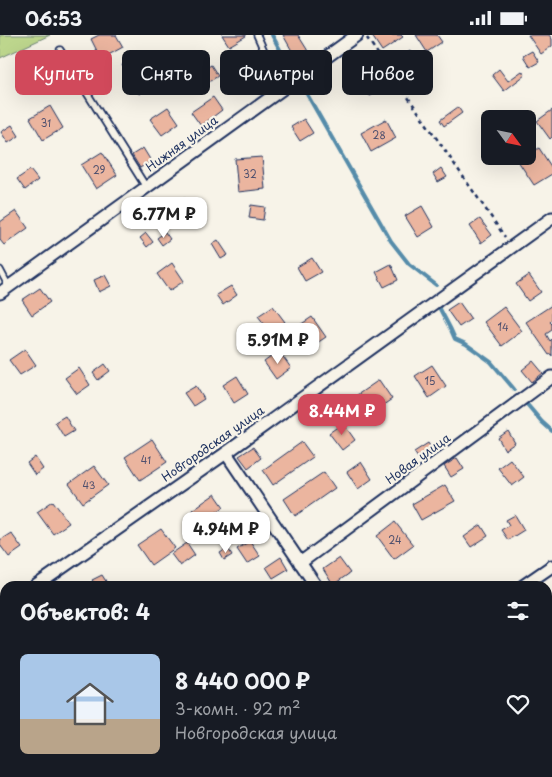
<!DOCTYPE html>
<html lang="ru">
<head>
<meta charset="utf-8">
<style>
	body { margin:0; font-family:"Playpen Sans",sans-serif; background:#20242c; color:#f1f3f6; height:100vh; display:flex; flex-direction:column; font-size:19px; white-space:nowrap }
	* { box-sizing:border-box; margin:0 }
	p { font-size:16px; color:#9ea1a6 }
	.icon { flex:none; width:28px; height:28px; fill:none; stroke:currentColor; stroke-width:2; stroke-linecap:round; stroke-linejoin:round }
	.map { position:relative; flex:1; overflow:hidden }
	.panel { position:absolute; left:0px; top:546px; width:552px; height:196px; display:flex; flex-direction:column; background:#171b24; border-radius:15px 15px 0 0; box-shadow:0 5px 20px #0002 }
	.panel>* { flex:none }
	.hud { position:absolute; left:15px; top:15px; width:522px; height:45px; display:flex; gap:10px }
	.needle { width:32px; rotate:123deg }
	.buttons { position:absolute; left:481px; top:75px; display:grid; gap:10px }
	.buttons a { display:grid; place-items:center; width:55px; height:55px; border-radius:8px; background:#171b24; box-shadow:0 5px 20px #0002; font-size:25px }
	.price { position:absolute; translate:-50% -42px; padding:0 11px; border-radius:10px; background:#fff; color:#222; font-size:16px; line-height:32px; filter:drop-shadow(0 1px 2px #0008) }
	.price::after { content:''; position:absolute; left:50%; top:30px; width:15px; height:11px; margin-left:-8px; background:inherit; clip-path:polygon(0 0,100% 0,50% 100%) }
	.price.selected { background:#d1495b; color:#fff }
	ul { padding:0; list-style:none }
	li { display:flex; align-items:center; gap:15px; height:125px; padding:0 20px }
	li span { display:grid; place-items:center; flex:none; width:140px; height:100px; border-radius:8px; color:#555 }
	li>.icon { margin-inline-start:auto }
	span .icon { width:60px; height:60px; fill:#fffc; stroke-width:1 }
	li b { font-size:21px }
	h2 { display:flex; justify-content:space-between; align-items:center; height:60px; padding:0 20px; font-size:21px }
	.pill { padding:0 18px; border-radius:8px; background:#171b24; box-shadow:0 5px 20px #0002; font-size:18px; line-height:45px }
	.pill.selected { background:#d1495b; color:#fff }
	.status { display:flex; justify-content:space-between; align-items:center; height:35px; padding:0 25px; background:#171b24; direction:ltr }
	.status svg { height:14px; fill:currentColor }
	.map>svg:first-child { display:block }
</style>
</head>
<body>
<div class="status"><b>06:53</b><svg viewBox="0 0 49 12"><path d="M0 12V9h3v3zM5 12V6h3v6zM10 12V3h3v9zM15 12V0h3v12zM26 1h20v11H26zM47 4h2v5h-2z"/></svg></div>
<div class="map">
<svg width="552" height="742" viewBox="0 0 552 742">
	<rect width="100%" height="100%" fill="#f7f3e8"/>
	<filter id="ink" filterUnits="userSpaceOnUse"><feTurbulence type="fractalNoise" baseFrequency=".02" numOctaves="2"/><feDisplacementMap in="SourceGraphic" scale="10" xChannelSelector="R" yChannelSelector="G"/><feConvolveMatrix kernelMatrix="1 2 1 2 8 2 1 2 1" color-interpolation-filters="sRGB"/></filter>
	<g filter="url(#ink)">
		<path fill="#f3e0d2" d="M290,738H370L364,742H283Z"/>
		<path fill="#bdd68d" stroke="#6c8276" d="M0,0H50L0,23Z"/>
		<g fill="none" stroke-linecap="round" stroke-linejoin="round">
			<g stroke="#568caa" stroke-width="4">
				<path d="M272,0L291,35"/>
				<path d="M300,47L391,206L409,229L436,250"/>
				<path d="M440,274L451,295L455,304L466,309L491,327L514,354"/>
				<path d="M525,367L542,387L552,396"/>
			</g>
		</g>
		<g fill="#ebb59f" stroke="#1b2f5e">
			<path d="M99,0H116L123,12L101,24L91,4Z"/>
			<path d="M222,0H246V1L229,11Z"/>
			<path d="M283,0H298L308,16L296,23Z"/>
			<path d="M373,0H401L403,2L382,16L372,1Z"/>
			<path d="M416,0H437L442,7L427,17Z"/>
			<path d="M528,0H549L552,4V11L541,19Z"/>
			<path d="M410,16L421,32L426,28L431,35L413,48L408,41L414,37L403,21Z"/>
			<path d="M532,16L539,27L530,32L523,21Z"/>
			<path d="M143,19L159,47L139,59L122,30Z"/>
			<path d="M244,25L254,42L236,54L226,37Z"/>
			<path d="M211,30L218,41L207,48L200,37Z"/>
			<path d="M499,34L508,46L522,36L525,40L504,56L492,40Z"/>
			<path d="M371,38L381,55L370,61L360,45Z"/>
			<path d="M213,62L222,75L201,91L191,77Z"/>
			<path d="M50,71L63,93L43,105L30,83Z"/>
			<path d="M168,72L179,88L162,100L150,84Z"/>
			<path d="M458,72L462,78L444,91L440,85Z"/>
			<path d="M552,75V102L550,104L537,86Z"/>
			<path d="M304,84L313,98L300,106L291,92Z"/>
			<path d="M386,84L396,103L371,117L361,98Z"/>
			<path d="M12,90L19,101L8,108L1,97Z"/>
			<path d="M143,113L151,126L140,133L132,120Z"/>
			<path d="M539,113L552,133V139L534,150L518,126Z"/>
			<path d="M102,117L117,140L96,154L81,130Z"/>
			<path d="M262,122L265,154L238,157L235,124Z"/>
			<path d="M441,133L447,142L438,147L433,139Z"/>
			<path d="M30,135L38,145L25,155L17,144Z"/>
			<path d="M185,163L194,177L179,187L170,172Z"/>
			<path d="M251,170L265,172L263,185L249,183Z"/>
			<path d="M422,171L434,192L418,202L405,181Z"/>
			<path d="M16,176L28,193L4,210L0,205V187Z"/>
			<path d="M480,184L492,200L481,208L470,191Z"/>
			<path d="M165,197L170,204L162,210L157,203Z"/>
			<path d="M146,198L153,207L147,212L140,203Z"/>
			<path d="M218,205L228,220L221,224L212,209Z"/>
			<path d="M312,223L321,237L305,246L297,232Z"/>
			<path d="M172,228L184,246L169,256L157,239Z"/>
			<path d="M391,229L398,245L384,252L376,237Z"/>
			<path d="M105,240L111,251L99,257L94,245Z"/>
			<path d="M529,240L541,257L528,266L516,249Z"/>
			<path d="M231,251L237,260L223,270L216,260Z"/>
			<path d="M40,253L50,267L32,280L22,265Z"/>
			<path d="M459,267L471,284L459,292L447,275Z"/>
			<path d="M552,270V285L550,287L552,289V295L546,299L550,306L552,304V321L551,319L549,320L526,287Z"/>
			<path d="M273,271L285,287L271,298L258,281Z"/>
			<path d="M504,272L522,296L502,311L484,287Z"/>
			<path d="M312,282L326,302L314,310L300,290Z"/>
			<path d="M25,314L36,330L20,340L9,325Z"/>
			<path d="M279,316L291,333L276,344L264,327Z"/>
			<path d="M533,326L543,338L532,347L522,335Z"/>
			<path d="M105,329L110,336L98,345L93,338Z"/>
			<path d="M432,330L446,351L429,363L415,341Z"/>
			<path d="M79,333L90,350L77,359L65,343Z"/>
			<path d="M237,341L248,359L234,368L223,350Z"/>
			<path d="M379,345L392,364L370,379L357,360Z"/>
			<path d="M196,351L204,364L193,371L184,358Z"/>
			<path d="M65,381L74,396L64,402L55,387Z"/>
			<path d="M343,388L355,405L342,415L329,398Z"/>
			<path d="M508,396L515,408L505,415L498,403Z"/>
			<path d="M152,404L167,427L140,445L125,422Z"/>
			<path d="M302,407L313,422L273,450L263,435Z"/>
			<path d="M428,408L434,417L420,426L414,417Z"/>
			<path d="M253,412L261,423L248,433L239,421Z"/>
			<path d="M35,422L43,434L35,440L27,428Z"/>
			<path d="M457,423L464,434L451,442L444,431Z"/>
			<path d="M510,424L524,442L512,451L498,433Z"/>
			<path d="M361,427L372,444L358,454L347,437Z"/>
			<path d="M94,431L108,450L83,468L69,449Z"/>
			<path d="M324,437L335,453L295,481L284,464Z"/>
			<path d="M445,450L455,466L421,485L412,469Z"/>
			<path d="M215,459L224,472L200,488L192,475Z"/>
			<path d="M53,466L69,488L53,499L37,477Z"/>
			<path d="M515,480L524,495L508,505L501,495L509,490L506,485Z"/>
			<path d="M395,487L413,510L394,524L377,501Z"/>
			<path d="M481,490L488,501L471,512L464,502Z"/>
			<path d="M161,494L175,513L151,530L137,510Z"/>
			<path d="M11,498L22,513L9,522L0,510V505Z"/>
			<path d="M250,506L260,521L247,529L237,514Z"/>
			<path d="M187,508L195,520L180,531L171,519Z"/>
			<path d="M228,513L232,520L224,525L220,518Z"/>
			<path d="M281,522L288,534L273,543L266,532Z"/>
			<path d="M339,523L350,538L333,550L323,534Z"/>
			<path d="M102,540L109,551H96L92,545Z"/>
			<path d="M0,655L5,662V679L1,681L0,680Z"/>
		</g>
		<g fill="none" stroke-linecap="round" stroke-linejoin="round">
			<defs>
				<g id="service">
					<path d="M257,0L281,54"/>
					<path d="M60,15L146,152"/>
					<path d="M0,235L9,252"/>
				</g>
				<g id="minor">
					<path d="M0,258L357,0"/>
					<path d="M226,418L316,551"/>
					<path d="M300,528L552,342"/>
					<path d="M36,551L226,418L552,183"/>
					<path d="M523,551L552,531"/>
					<path d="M0,576L5,573"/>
					<path d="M253,742L260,738"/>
					<path d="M405,742L406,738"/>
				</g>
			</defs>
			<use href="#service" stroke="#1b2f5e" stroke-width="9"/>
			<use href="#minor" stroke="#1b2f5e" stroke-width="15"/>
			<path stroke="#1b2f5e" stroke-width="2.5" stroke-dasharray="4 4" stroke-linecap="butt" d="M367,3L505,202"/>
			<use href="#service" stroke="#f7f3e8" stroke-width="5.5"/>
			<use href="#minor" stroke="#f7f3e8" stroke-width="11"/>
			<defs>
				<g id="rail">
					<path d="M548,572L552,569"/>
					<path d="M548,585L552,582"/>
					<path d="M308,742L315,738"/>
					<path d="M327,742L333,738"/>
				</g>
			</defs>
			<use href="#rail" stroke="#1b2f5e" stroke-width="5.5"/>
			<use href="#rail" stroke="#f7f3e8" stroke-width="4" stroke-dasharray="11" stroke-linecap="butt"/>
		</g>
	</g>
	<g text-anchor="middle" stroke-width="4.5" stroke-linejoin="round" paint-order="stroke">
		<g font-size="10" fill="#4f506e">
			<text x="46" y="92">31</text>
			<text x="379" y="104">28</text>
			<text x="99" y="139">29</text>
			<text x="250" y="143">32</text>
			<text x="503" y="296">14</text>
			<text x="430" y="350">15</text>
			<text x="146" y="429">41</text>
			<text x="89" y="454">43</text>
			<text x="395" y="509">24</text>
		</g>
		<g font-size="12" fill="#1b2f5e" stroke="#f7f3e8">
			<text transform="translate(182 109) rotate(-36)" y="4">Нижняя улица</text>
			<text transform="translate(213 409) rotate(-35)" y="4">Новгородская улица</text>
			<text transform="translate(418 424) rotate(-36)" y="4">Новая улица</text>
		</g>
	</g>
</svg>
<div class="buttons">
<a><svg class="needle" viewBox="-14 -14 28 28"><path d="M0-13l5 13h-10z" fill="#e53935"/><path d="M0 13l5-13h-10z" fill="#9ea1a6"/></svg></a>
</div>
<b class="price" style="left:164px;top:204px">6.77M ₽</b>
<b class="price" style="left:278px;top:330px">5.91M ₽</b>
<b class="price selected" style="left:342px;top:401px">8.44M ₽</b>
<b class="price" style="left:226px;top:519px">4.94M ₽</b>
<div class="hud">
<a class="pill selected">Купить</a>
<a class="pill">Снять</a>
<a class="pill">Фильтры</a>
<a class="pill">Новое</a>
</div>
<section class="panel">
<h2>Объектов: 4<svg class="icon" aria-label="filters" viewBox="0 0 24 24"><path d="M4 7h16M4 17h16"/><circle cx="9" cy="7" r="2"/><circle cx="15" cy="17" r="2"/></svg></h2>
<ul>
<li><span style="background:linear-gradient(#a9c7e8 65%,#b9a48a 0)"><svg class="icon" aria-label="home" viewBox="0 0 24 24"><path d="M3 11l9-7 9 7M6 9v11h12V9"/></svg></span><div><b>8 440 000 ₽</b><p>3-комн. · 92 m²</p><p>Новгородская улица</p></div><svg class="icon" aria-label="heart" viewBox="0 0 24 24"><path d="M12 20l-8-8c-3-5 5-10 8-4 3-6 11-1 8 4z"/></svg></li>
</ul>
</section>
</div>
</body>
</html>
